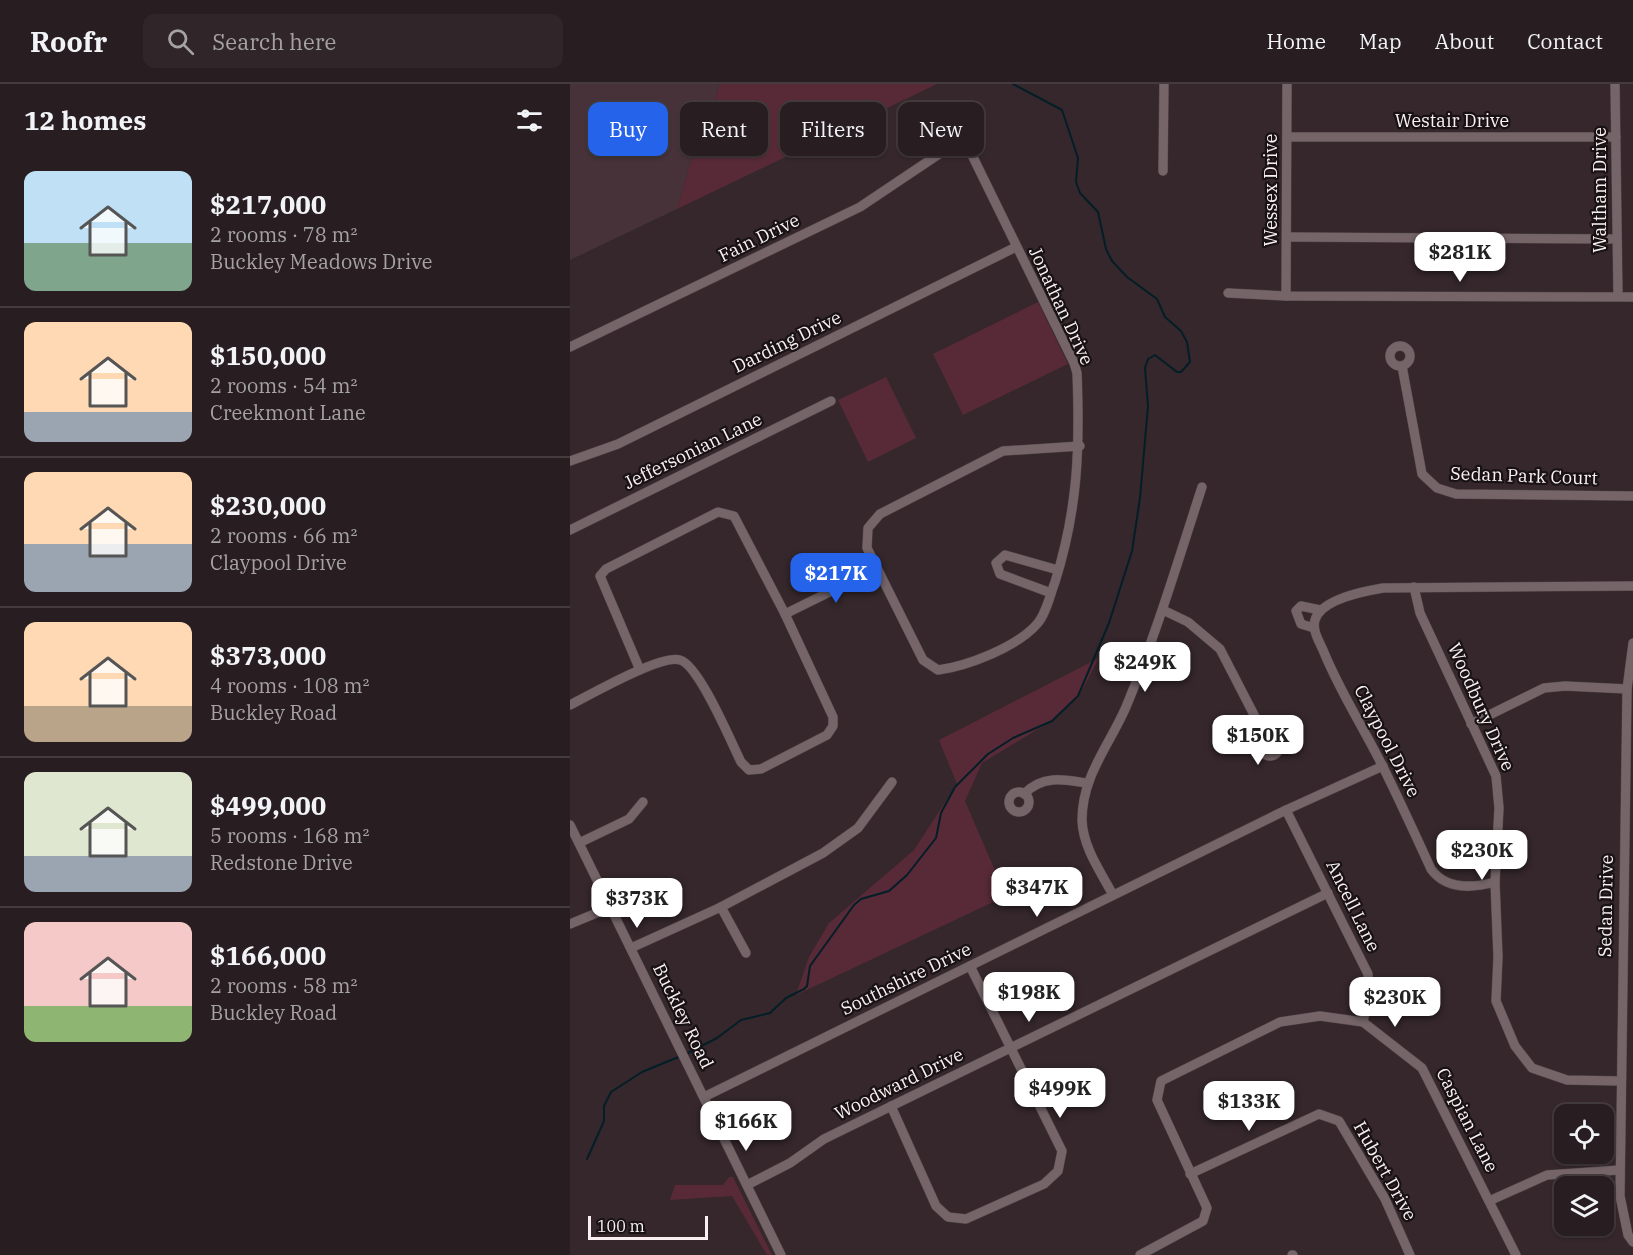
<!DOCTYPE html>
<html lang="en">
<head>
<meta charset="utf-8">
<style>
	body { margin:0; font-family:"IBM Plex Serif",serif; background:#302629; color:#f1f3f6; height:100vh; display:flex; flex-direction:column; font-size:22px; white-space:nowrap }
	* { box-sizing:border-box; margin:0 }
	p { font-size:20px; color:#a5a2a5 }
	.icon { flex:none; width:33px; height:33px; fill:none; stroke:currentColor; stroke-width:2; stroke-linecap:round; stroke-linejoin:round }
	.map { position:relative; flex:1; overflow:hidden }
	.details { display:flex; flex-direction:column; background:#281d20; width:570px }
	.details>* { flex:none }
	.guide { position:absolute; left:18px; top:18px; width:570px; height:54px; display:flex; gap:12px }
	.tools { position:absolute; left:984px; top:1020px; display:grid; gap:12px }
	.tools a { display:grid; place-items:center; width:60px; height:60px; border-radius:12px; background:#281d20; box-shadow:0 2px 4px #0004,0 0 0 2px #443b3e; font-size:30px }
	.scale { position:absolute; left:18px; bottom:15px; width:120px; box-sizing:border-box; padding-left:6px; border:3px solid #faf0f2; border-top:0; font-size:16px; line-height:21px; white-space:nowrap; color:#faf0f2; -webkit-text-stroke:4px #181214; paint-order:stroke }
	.price { position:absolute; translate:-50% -51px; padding:0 14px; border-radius:12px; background:#fff; color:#222; font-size:20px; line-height:39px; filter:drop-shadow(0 2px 3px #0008) }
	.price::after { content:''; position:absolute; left:50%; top:36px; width:18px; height:14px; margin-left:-9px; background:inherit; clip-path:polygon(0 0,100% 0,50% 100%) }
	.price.selected { background:#2563eb; color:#fff }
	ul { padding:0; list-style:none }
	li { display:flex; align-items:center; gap:18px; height:150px; padding:0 24px }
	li+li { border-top:2px solid #443b3e }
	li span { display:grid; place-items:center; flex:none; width:168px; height:120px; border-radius:12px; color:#555 }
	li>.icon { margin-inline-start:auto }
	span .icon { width:72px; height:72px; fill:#fffc; stroke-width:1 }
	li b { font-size:26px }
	h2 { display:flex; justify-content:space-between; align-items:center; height:72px; padding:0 24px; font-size:26px }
	.tag { padding:0 21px; border-radius:12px; background:#281d20; box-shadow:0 2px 4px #0004,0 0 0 2px #443b3e; font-size:21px; line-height:54px }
	.tag.selected { background:#2563eb; color:#fff }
	header { display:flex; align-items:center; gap:36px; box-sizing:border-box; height:84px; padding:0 30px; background:#281d20; border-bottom:2px solid #443b3e }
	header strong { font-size:28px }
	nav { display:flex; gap:33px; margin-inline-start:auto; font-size:21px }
	.search { width:420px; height:54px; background:#302629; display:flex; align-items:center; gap:15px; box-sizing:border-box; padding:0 21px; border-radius:12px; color:#a5a2a5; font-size:22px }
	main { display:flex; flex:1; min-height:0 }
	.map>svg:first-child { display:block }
</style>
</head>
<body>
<header>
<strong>Roofr</strong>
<div class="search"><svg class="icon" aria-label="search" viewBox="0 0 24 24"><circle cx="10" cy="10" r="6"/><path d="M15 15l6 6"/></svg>Search here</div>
<nav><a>Home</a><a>Map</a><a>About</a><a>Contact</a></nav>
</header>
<main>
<section class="details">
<h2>12 homes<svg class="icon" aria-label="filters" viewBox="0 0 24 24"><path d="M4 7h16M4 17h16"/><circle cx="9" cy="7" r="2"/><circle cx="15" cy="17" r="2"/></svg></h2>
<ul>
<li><span style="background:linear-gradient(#bfe0f5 60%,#7fa58c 0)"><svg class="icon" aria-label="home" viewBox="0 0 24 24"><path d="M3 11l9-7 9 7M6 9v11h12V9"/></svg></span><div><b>$217,000</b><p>2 rooms · 78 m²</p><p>Buckley Meadows Drive</p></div></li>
<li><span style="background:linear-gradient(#ffd9b3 75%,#9aa5b1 0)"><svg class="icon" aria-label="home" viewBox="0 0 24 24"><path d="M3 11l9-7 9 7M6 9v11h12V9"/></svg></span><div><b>$150,000</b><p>2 rooms · 54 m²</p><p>Creekmont Lane</p></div></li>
<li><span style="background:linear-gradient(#ffd9b3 60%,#9aa5b1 0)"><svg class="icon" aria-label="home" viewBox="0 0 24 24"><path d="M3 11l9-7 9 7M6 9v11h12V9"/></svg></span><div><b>$230,000</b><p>2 rooms · 66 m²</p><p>Claypool Drive</p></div></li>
<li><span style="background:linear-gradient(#ffd9b3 70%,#b9a48a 0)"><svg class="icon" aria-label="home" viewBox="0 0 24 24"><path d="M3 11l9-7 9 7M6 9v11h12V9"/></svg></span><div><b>$373,000</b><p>4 rooms · 108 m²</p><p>Buckley Road</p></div></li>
<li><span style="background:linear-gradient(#dfe7d0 70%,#9aa5b1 0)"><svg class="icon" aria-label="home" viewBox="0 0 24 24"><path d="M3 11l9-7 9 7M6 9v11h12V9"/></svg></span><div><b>$499,000</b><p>5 rooms · 168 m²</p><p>Redstone Drive</p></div></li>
<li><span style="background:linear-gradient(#f6c9c9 70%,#8fb573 0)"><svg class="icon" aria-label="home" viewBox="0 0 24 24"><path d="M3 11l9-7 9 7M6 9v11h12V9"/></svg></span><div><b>$166,000</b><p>2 rooms · 58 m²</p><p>Buckley Road</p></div></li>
</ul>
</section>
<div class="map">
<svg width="1063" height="1171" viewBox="0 0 1063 1171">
	<rect width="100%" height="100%" fill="#35272b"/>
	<path fill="#463238" d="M0,0H150L142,23L136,26L107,125L0,176Z"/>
	<g fill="#582a38">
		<path d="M150,0H367L107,125L136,26L142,23Z"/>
		<path d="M468,218L498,280L393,331L363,270Z"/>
		<path d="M316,293L346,354L298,378L268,316Z"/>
		<path d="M529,574L508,614L478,639L412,679L395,717L436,812L226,911L239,873L259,839L344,766L387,700L369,656Z"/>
		<path d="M159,1093H163L202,1171H197L162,1112L100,1116L105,1101H153Z"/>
	</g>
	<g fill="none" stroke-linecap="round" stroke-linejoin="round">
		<g stroke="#041e27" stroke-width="2">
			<path d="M116,970L147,954L171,936L200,929L216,914L234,905L237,902L240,882L284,821L291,815L319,807L337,791L366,754L371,729L385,703L418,670L443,654L482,637L508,612L539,539L562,467L570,414L578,322L575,284L578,275L585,271L607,288H611L620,278L617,258L611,247L595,233L587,215L557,193L542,177L536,165L528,128L510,109L506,98L508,74L492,26L443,0"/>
			<path d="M17,1075L34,1037V1022L41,1008L72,988L111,972"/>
		</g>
		<defs>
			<g id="minor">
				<path d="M1045,0L1048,212"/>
				<path d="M718,53H1046"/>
				<path d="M384,60L400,67L504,279L507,289C510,364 508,425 485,498C480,511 476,530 467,540C447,563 398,582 368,586L353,576L297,464L298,444L310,430L433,367L510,362"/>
				<path d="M384,60L386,48L395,42L401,47L403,53L397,64"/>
				<path d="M593,87L594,0"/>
				<path d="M718,153L1045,155"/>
				<path d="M658,209L716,212L1063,213"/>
				<path d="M716,212L717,0"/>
				<circle cx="830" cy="272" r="10"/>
				<path d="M0,263L290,123L384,60"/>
				<path d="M832,282L852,390L867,404L886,410L1063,412"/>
				<path d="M0,377L48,360L446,163"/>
				<path d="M0,446L261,317"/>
				<path d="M844,503L850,529L926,692L929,724L925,798L928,873L926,917L945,962L962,984L997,996L1049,997"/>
				<path d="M481,509L430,490L426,479L435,471L488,486"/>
				<path d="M593,526L618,538L650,565L696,654"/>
				<path d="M215,530L306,485"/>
				<path d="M744,544L731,540L726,527L731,522L750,526"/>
				<path d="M1063,559L1057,605L1050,1112L1058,1151L1063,1158"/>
				<path d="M0,621C20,611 91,570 110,576C129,581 161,658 171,678L179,686L191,685L257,651L263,642V633L215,530L164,432L148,428L36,485L30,492L70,586"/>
				<path d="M901,640L974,604L995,602L1057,605"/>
				<circle cx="700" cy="663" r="9"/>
				<circle cx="449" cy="718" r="10"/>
				<path d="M454,710C472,691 493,695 516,699"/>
				<path d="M716,726L798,890L799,910L793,938"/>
				<path d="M0,741L211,1171"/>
				<path d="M9,759L59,735L73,718"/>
				<path d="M925,798C903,804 876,806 861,785C845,750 829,715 812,681C793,643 769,606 753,566C749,557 742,546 745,536C751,515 795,507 813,504L1063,502"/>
				<path d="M543,811C531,788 513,764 512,736C512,692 539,662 556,623C586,551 608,477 632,403"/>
				<path d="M151,823L176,869"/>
				<path d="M0,840L41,823"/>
				<path d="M61,864L151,823L253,769L288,744L322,698"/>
				<path d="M134,1013L716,726L813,682"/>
				<path d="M321,1022L366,1122L378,1133L396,1135L474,1100L488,1087L492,1067L400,882"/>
				<path d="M620,1090L749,1030L769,1037L815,1115L840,1171"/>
				<path d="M177,1101L220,1079L254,1055L758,809"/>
				<path d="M919,1117L977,1091L1049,1086"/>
				<path d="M570,1171L633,1137L637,1124L587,1016L591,997L710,938L750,932L793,938L852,984L946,1171"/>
				<path d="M722,1171H723"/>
			</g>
		</defs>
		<use href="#minor" stroke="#514649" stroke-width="10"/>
		<use href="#minor" stroke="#756569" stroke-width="9"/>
	</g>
	<g text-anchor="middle" stroke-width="4.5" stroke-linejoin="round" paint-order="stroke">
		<g font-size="18" fill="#faf0f2" stroke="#181214">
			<text x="882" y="43">Westair Drive</text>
			<text transform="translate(701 106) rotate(-90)" y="6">Wessex Drive</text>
			<text transform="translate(1030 106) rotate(-90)" y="6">Waltham Drive</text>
			<text transform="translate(189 154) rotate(-26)" y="6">Fain Drive</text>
			<text transform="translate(491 222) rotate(65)" y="6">Jonathan Drive</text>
			<text transform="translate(217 258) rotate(-26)" y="6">Darding Drive</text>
			<text transform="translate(123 367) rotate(-26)" y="6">Jeffersonian Lane</text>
			<text transform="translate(954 392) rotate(2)" y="6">Sedan Park Court</text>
			<text transform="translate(911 623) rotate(66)" y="6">Woodbury Drive</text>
			<text transform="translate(817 657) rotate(63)" y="6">Claypool Drive</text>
			<text transform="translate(783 822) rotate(64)" y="6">Ancell Lane</text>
			<text transform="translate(1036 822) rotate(-89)" y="6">Sedan Drive</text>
			<text transform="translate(336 895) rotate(-26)" y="6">Southshire Drive</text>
			<text transform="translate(113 932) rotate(64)" y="6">Buckley Road</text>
			<text transform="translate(329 1000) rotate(-26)" y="6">Woodward Drive</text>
			<text transform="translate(897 1036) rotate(63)" y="6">Caspian Lane</text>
			<text transform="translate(815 1087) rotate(61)" y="6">Hubert Drive</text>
		</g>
	</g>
</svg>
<div class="tools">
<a><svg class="icon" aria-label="locate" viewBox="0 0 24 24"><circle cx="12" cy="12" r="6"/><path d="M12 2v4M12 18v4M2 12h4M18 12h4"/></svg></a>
<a><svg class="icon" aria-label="layers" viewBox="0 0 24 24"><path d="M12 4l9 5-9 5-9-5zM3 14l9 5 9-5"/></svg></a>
</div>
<div class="scale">100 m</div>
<b class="price" style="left:890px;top:199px">$281K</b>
<b class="price selected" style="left:266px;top:520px">$217K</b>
<b class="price" style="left:575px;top:609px">$249K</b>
<b class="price" style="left:688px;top:682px">$150K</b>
<b class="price" style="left:912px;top:797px">$230K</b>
<b class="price" style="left:467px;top:834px">$347K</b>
<b class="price" style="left:67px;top:845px">$373K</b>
<b class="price" style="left:459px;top:939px">$198K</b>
<b class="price" style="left:825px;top:944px">$230K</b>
<b class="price" style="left:490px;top:1035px">$499K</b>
<b class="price" style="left:679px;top:1048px">$133K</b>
<b class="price" style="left:176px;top:1068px">$166K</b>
<div class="guide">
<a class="tag selected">Buy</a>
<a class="tag">Rent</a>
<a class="tag">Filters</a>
<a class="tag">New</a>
</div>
</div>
</main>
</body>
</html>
